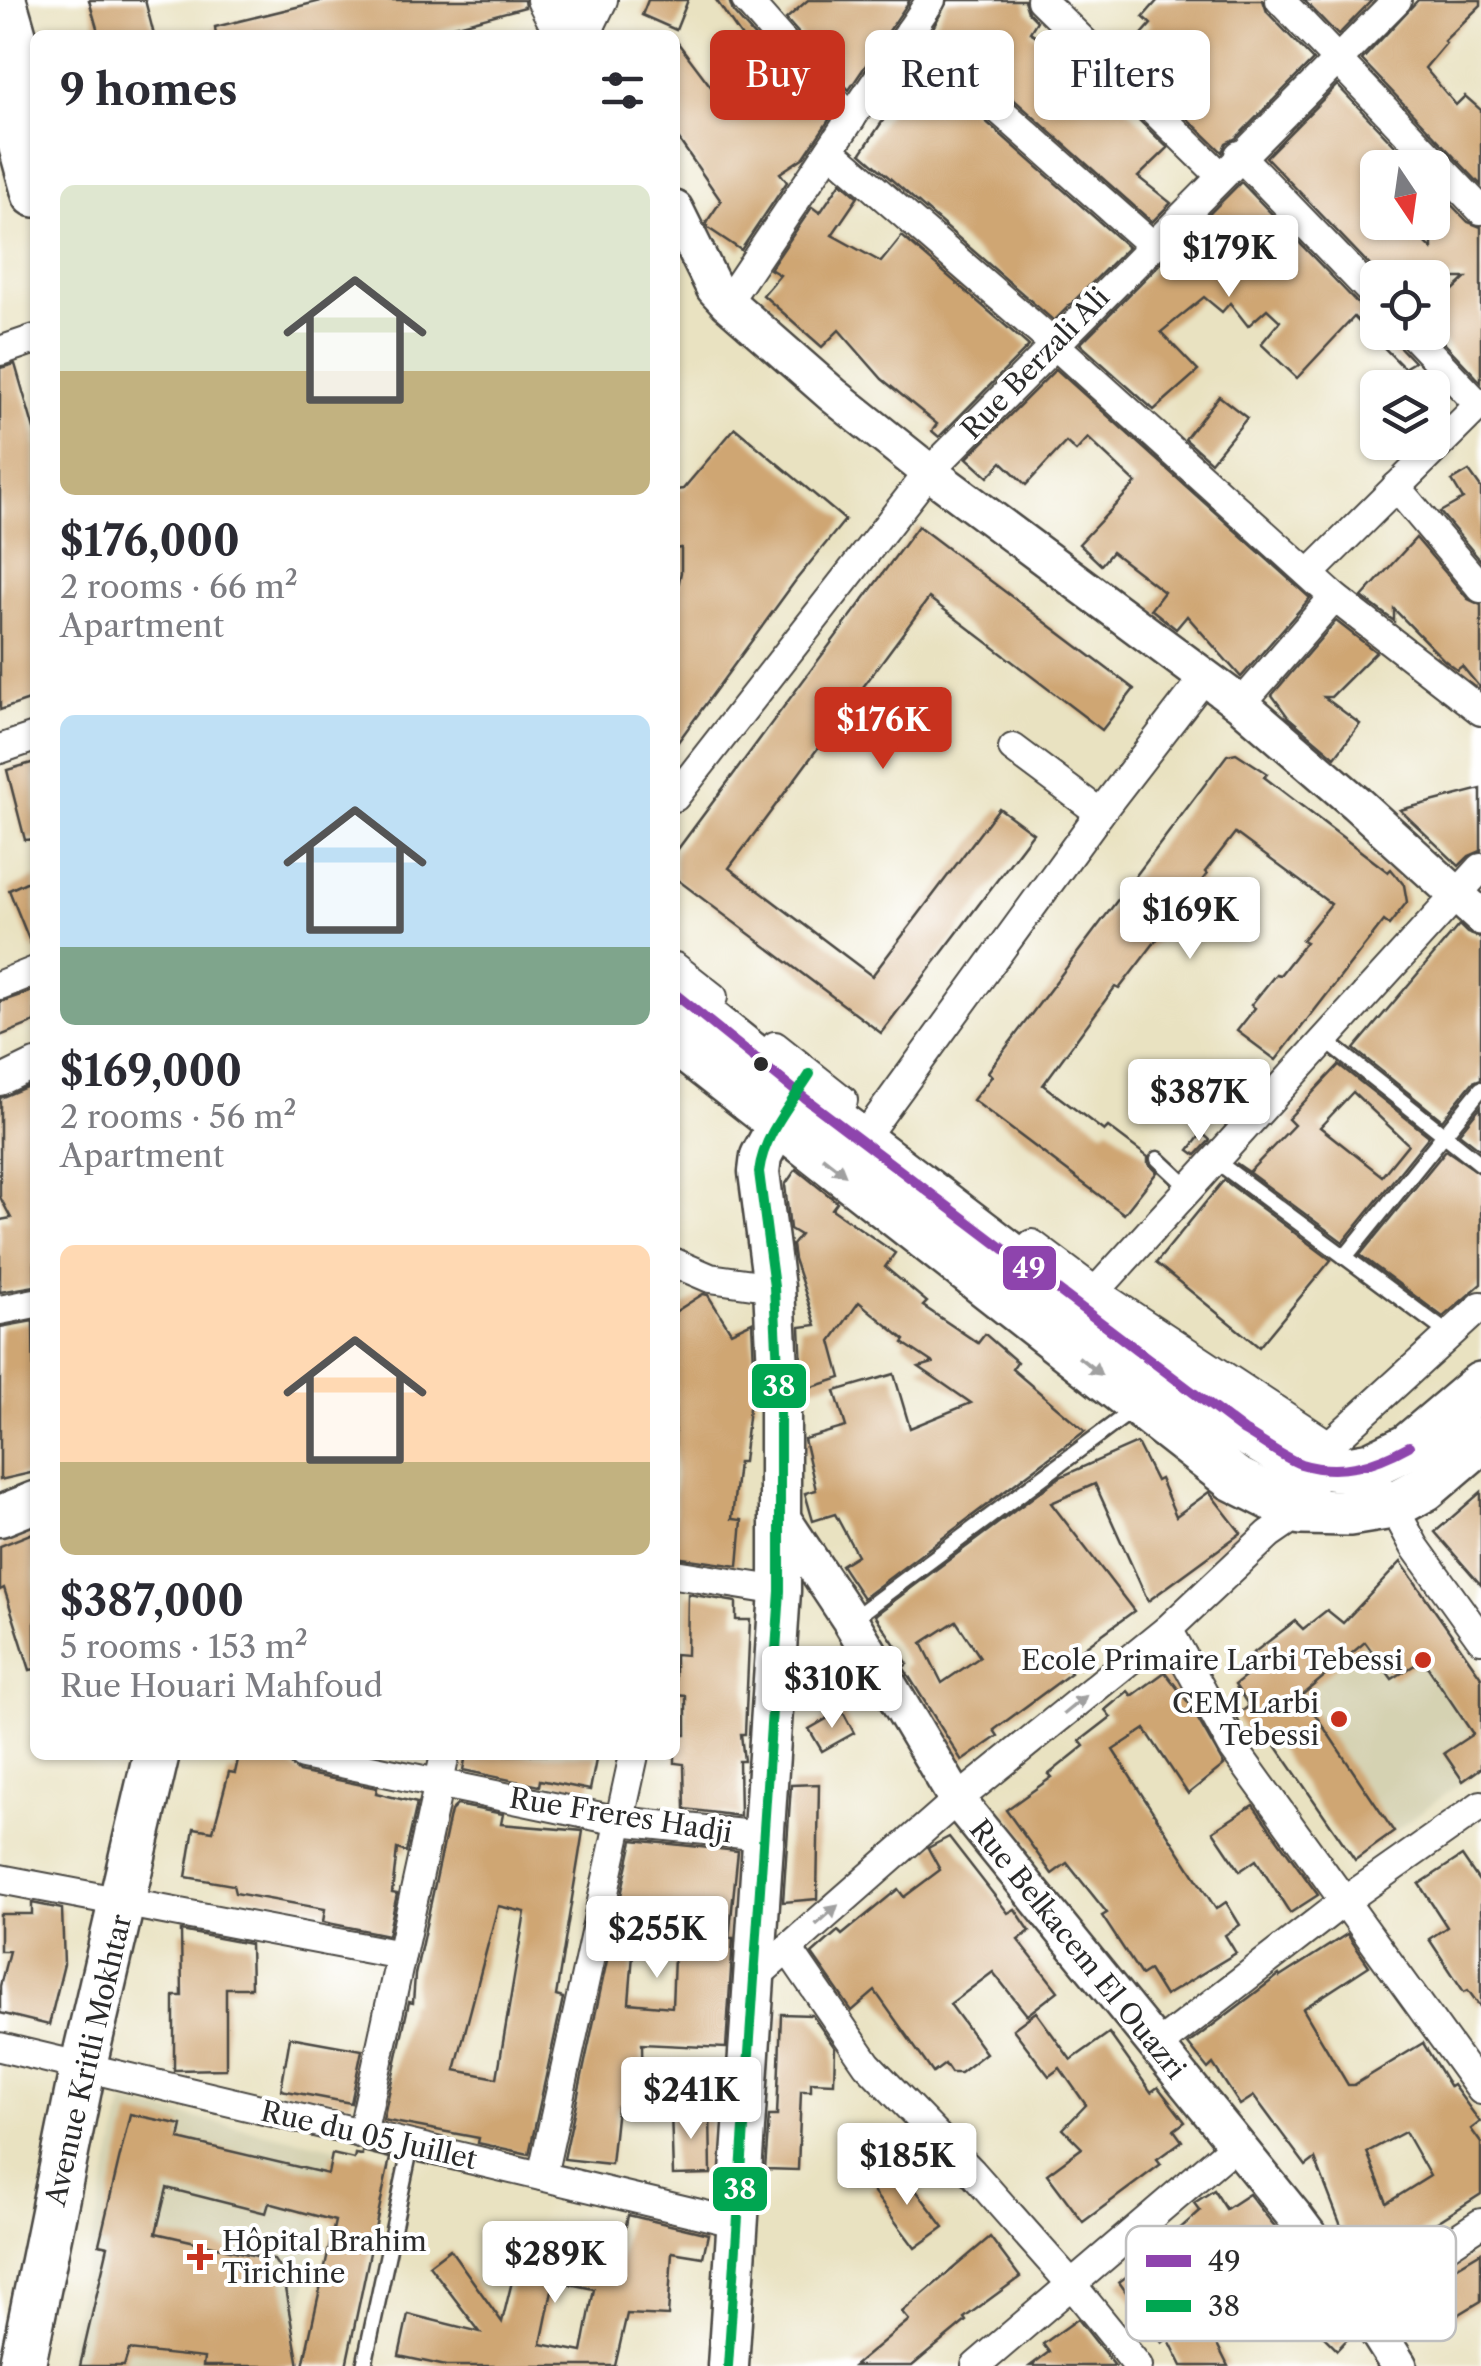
<!DOCTYPE html>
<html lang="en">
<head>
<meta charset="utf-8">
<style>
	body { margin:0; font-family:"Libre Caslon Text",serif; background:#f2f2f3; color:#2b2b33; height:100vh; display:flex; flex-direction:column; font-size:38px; white-space:nowrap }
	* { box-sizing:border-box; margin:0 }
	p { font-size:32px; color:#7c7c81 }
	.icon { flex:none; width:55px; height:55px; fill:none; stroke:currentColor; stroke-width:2; stroke-linecap:round; stroke-linejoin:round }
	.map { position:relative; flex:1; overflow:hidden }
	.sheet { position:absolute; left:30px; top:30px; width:650px; height:1730px; display:flex; flex-direction:column; background:#fff; border-radius:15px; box-shadow:0 2px 8px #0004 }
	.sheet>* { flex:none }
	.banner { position:absolute; left:710px; top:30px; width:620px; height:90px; display:flex; gap:20px }
	.needle { width:65px; rotate:167deg }
	.controls { position:absolute; left:1360px; top:150px; display:grid; gap:20px }
	.controls a { display:grid; place-items:center; width:90px; height:90px; border-radius:15px; background:#fff; box-shadow:0 2px 8px #0004; font-size:50px }
	.price { position:absolute; translate:-50% -85px; padding:0 22px; border-radius:10px; background:#fff; color:#222; font-size:32px; line-height:65px; filter:drop-shadow(0 2px 5px #0008) }
	.price::after { content:''; position:absolute; left:50%; top:60px; width:30px; height:22px; margin-left:-15px; background:inherit; clip-path:polygon(0 0,100% 0,50% 100%) }
	.price.active { background:#c8321e; color:#fff }
	ul { padding:0; list-style:none }
	li { display:grid; align-content:center; gap:20px; height:530px; padding:0 30px }
	li span { display:grid; place-items:center; height:310px; border-radius:15px; color:#555 }
	li>.icon { margin-inline-start:auto }
	span .icon { width:180px; height:180px; fill:#fffc; stroke-width:1 }
	li b { font-size:42px }
	h2 { display:flex; justify-content:space-between; align-items:center; height:120px; padding:0 30px; font-size:42px }
	.pill { padding:0 35px; border-radius:15px; background:#fff; box-shadow:0 2px 8px #0004; font-size:35px; line-height:90px }
	.pill.active { background:#c8321e; color:#fff }
	.map>svg:first-child { display:block }
</style>
</head>
<body>
<div class="map">
<svg width="1481" height="2366" viewBox="0 0 1481 2366">
	<rect width="100%" height="100%" fill="#fff"/>
	<filter id="ink" filterUnits="userSpaceOnUse"><feTurbulence type="fractalNoise" baseFrequency=".01" numOctaves="2"/><feDisplacementMap in="SourceGraphic" scale="20" xChannelSelector="R" yChannelSelector="G"/><feConvolveMatrix kernelMatrix="1 2 1 2 8 2 1 2 1" color-interpolation-filters="sRGB"/></filter>
	<filter id="wash" filterUnits="userSpaceOnUse"><feTurbulence type="fractalNoise" baseFrequency=".0048" numOctaves="4" result="noise"/><feDisplacementMap in="SourceGraphic" scale="40" xChannelSelector="R" yChannelSelector="G"/><feGaussianBlur stdDeviation="2.25" result="paint"/><feColorMatrix in="noise" values="0 0 0 0 0 0 0 0 0 0 0 0 0 0 0 0 0 1.4 0 .05"/><feComposite in="paint" operator="in"/></filter>
	<g filter="url(#wash)">
		<rect width="100%" height="100%" fill="#e9e2c1"/>
		<g fill="#d5d2b2">
			<path d="M1401,1562L1481,1677V1768L1355,1860L1235,1685L1260,1665L1252,1654L1295,1621L1303,1629L1343,1623Z"/>
			<path d="M124,2103L337,2148L288,2366H63Z"/>
		</g>
		<g id="blocks">
			<g fill="#cfa673" fill-rule="evenodd">
				<path d="M89,0H145L154,35H99Z"/>
				<path d="M325,0H524L525,7L421,35H216L215,27Z"/>
				<path d="M648,0H688L676,30L642,15Z"/>
				<path d="M716,0H729L733,12L829,120L804,157L780,173L787,182L741,250L708,228L706,223L721,201L675,134V39L715,92L759,62Z"/>
				<path d="M808,0H910L849,90L786,19Z"/>
				<path d="M948,0H1024L1028,12L1037,21L1030,32L1080,63L1168,148L1138,177L1171,203L1152,222L933,28Z"/>
				<path d="M1158,0H1263L1267,12L1313,60L1236,138L1226,143L1222,152L1138,71L1156,58L1137,40L1151,24L1143,17Z"/>
				<path d="M1304,0H1372L1338,35Z"/>
				<path d="M1418,0H1481V5L1444,41L1446,43L1425,68L1456,105L1465,96L1481,110V185L1362,60Z"/>
				<path d="M913,57L1128,247L1054,321L861,153L903,91L881,106Z"/>
				<path d="M1337,85L1416,168H1378V222H1405L1432,249V185L1468,222L1481,227V382L1432,330V310L1466,278H1382L1266,157Z"/>
				<path d="M841,182L858,197L832,235L881,262L902,236L1029,346L939,437L932,431L937,424L882,379L839,330L822,347L763,295L780,275L770,269L812,207L820,213Z"/>
				<path d="M1241,182L1365,311L1378,316V332H1393L1397,344L1414,362L1404,368L1354,317L1297,378L1261,344L1280,321L1267,309L1248,326L1230,303L1222,312L1204,297L1161,332L1198,371L1154,410L1080,344Z"/>
				<path d="M15,364L35,433V698L0,710V368Z"/>
				<path d="M1056,369L1310,598L1241,677L1187,616L1176,629L1151,609L1164,592L1112,552L1101,565L1079,544L1136,483L1088,438L1076,451L1066,442L1026,485L1002,462L988,477L967,458Z"/>
				<path d="M1219,396L1247,418L1211,462L1185,439Z"/>
				<path d="M735,428L845,520L796,580L675,746V601L681,572V548L675,549V490L683,489Z"/>
				<path d="M1469,471L1481,488V561L1440,512L1463,499L1452,481Z"/>
				<path d="M918,526L1134,689L1102,730L929,598L729,868L872,976L999,808L1033,833L881,1033L675,878V853Z"/>
				<path d="M1416,538L1468,599L1481,605V689L1462,666L1457,670L1444,660L1394,609V621L1362,597Z"/>
				<path d="M1336,621L1376,652L1331,697H1324L1360,724L1335,757L1288,717L1272,695Z"/>
				<path d="M1236,753L1267,773L1264,777L1388,872L1391,869L1404,885L1407,902L1389,925L1384,921L1276,1060L1237,1031L1255,1008L1251,1005L1276,974L1280,975L1306,942L1302,940L1331,904L1235,833L1205,872L1207,874L1119,989L1115,987L1043,1085L1104,1131L1108,1127L1148,1157V1163L1157,1172L1124,1214L973,1100L992,1076L988,1072L1002,1053L1227,755Z"/>
				<path d="M35,762V839L25,840L7,770Z"/>
				<path d="M1481,789V851L1469,856L1459,866L1400,810Z"/>
				<path d="M35,878V952H34L9,890Z"/>
				<path d="M1459,925L1467,933L1481,938V1079L1473,1082L1442,1120L1354,1049Z"/>
				<path d="M35,990V1022L0,1036V1002Z"/>
				<path d="M1339,1065L1429,1136L1343,1242L1236,1163L1249,1172L1294,1125L1288,1119ZM1353,1092L1408,1144L1382,1176L1320,1127Z"/>
				<path d="M33,1084L35,1286L0,1292V1220L11,1218L0,1197V1098Z"/>
				<path d="M1481,1106V1150L1459,1133Z"/>
				<path d="M1202,1133L1210,1140L1196,1155L1189,1150Z"/>
				<path d="M1446,1150L1481,1174V1284L1443,1317L1360,1255Z"/>
				<path d="M796,1169L837,1202L832,1209L895,1253L885,1267L927,1302L923,1306L978,1343L985,1334L1017,1362L1012,1369L1085,1431L863,1598L841,1565L857,1555L835,1514L813,1521L805,1493L816,1490L804,1439L846,1427L835,1391L894,1374L910,1428L971,1403L919,1367L933,1363L903,1343L905,1340L859,1302L831,1341L841,1378L803,1390L800,1327L816,1325L794,1259L792,1245L800,1235L790,1229L785,1185Z"/>
				<path d="M1224,1180L1331,1260L1259,1347L1156,1263Z"/>
				<path d="M703,1294L708,1295L731,1332L752,1322L756,1406L749,1408L743,1462H738L732,1519L742,1520L738,1566L675,1557V1312Z"/>
				<path d="M33,1321L35,1472L0,1480V1327Z"/>
				<path d="M1137,1443L1156,1481L1160,1479L1176,1516L1209,1492L1241,1533L1148,1601L1095,1484L1051,1503L1134,1611L1063,1663L1071,1673L994,1730L998,1736L962,1761L903,1667L908,1664L875,1615L1060,1477ZM956,1621L980,1657L942,1683L922,1643Z"/>
				<path d="M1481,1492V1585L1435,1532Z"/>
				<path d="M35,1532V1669L30,1670L4,1588L0,1590V1546Z"/>
				<path d="M1401,1562L1481,1677V1768L1463,1781L1444,1753L1473,1734L1423,1660L1392,1679L1365,1642L1302,1695L1394,1832L1355,1860L1266,1731L1251,1743L1247,1737L1236,1716L1249,1706L1235,1685L1260,1665L1252,1654L1295,1621L1303,1629L1327,1610L1343,1623Z"/>
				<path d="M688,1594L736,1602V1620H750L745,1734H741L744,1761H739L740,1816L685,1809L684,1764L675,1763V1735H686V1696L675,1695V1654L687,1655Z"/>
				<path d="M1165,1672L1188,1702L1224,1765L1188,1794L1145,1729L1113,1750L1216,1909L1226,1902L1240,1925L1225,1935L1236,1953L1165,1996L1149,1970L1141,1975L1102,1916L1107,1913L1067,1863L1052,1874L1006,1810L1052,1777L1049,1774L1084,1746L1080,1741L1111,1717L1105,1710L1128,1691L1132,1696Z"/>
				<path d="M842,1710L854,1733L822,1751L809,1729Z"/>
				<path d="M239,1755H266L286,1760L299,1772L377,1788L376,1793L417,1803L406,1852L397,1849L392,1893L397,1894L388,1935L323,1922L325,1909L235,1893L233,1885L186,1877L194,1828L213,1831L229,1772L235,1773Z"/>
				<path d="M466,1755H597L590,1790L540,1780L539,1786L463,1770Z"/>
				<path d="M819,1784L817,1899L783,1902L791,1785Z"/>
				<path d="M457,1805L503,1814L501,1824L583,1831L556,1996L563,1998L529,2154L478,2143L479,2138L383,2120L409,2002L413,2003L415,1975L451,1811ZM498,1906L525,1912L497,2078L455,2070Z"/>
				<path d="M1253,1805L1318,1895L1290,1913L1256,1860L1240,1871L1213,1831Z"/>
				<path d="M949,1837L1008,1913L1015,1909L1030,1931L1018,1940L1058,1991L1027,2015L993,1972L950,2004L986,2053L960,2073H951L945,2064L933,2073L875,1991L852,2011L812,1954L838,1931L842,1935L898,1889L904,1897L940,1870L928,1848Z"/>
				<path d="M633,1840L738,1851L729,1938H733L726,2048L642,2044L643,2107H617L611,2164L564,2159ZM633,1954L674,1957L672,2007L629,2003Z"/>
				<path d="M1462,1856L1481,1884V2008L1468,1990L1464,1992L1429,1939L1447,1927L1419,1884Z"/>
				<path d="M32,1903L62,1909L64,1964L49,2025L0,2013V1986L9,1951H0V1914H32Z"/>
				<path d="M181,1931L250,1944L251,1988H226V2069L174,2070V1996H182Z"/>
				<path d="M1347,1934L1369,1966L1303,2009L1348,2085H1354L1423,2043L1450,2087L1453,2085L1480,2122L1471,2129L1481,2143V2194L1364,2269L1348,2244L1315,2159L1306,2166L1254,2096L1240,2105L1213,2064L1208,2069L1188,2044L1279,1975L1280,1977ZM1405,2132L1430,2176L1387,2203L1367,2152Z"/>
				<path d="M1036,2012L1071,2060L1109,2033L1151,2092L1158,2087L1185,2122L1174,2130L1182,2141L1157,2159L1161,2164L1083,2222L1047,2174L1082,2148L1063,2129L1086,2105L1060,2068L1049,2076L1013,2029Z"/>
				<path d="M781,2014L812,2015L835,2048L834,2083L811,2082V2091H801L798,2170L765,2169L769,2116H777Z"/>
				<path d="M290,2037L362,2050L351,2103L281,2090Z"/>
				<path d="M710,2109L711,2174L673,2175L671,2110Z"/>
				<path d="M130,2114L182,2125L179,2139L328,2174L332,2154L354,2159L355,2154L362,2155V2151L390,2158L346,2366H303L335,2221L269,2203L266,2213L167,2188L156,2233L274,2260L282,2272L299,2366H203L204,2358L129,2350L124,2366H80L108,2246L99,2244Z"/>
				<path d="M899,2168L944,2227L915,2248L871,2189Z"/>
				<path d="M1214,2190L1226,2209L1249,2194L1296,2253L1288,2259L1297,2274L1215,2340L1228,2366H1182L1168,2338L1162,2343L1119,2282L1162,2251L1159,2247L1200,2211L1194,2203Z"/>
				<path d="M628,2215L708,2234L703,2257L672,2252L668,2316L627,2314L615,2366H446L399,2356L408,2314L480,2332L429,2265L450,2249L502,2322L519,2253L617,2273ZM554,2281L594,2289L582,2352L541,2344Z"/>
				<path d="M990,2237L1020,2277L964,2318L966,2321L912,2366H854L909,2320L902,2312Z"/>
				<path d="M1481,2252V2301L1453,2318L1431,2282Z"/>
				<path d="M1339,2312L1353,2333L1337,2350L1319,2332Z"/>
				<path d="M1078,2319L1115,2366H1030L1049,2352L1043,2344Z"/>
			</g>
		</g>
	</g>
	<g filter="url(#ink)">
		<use href="#blocks" fill-opacity="0" stroke="#484642" stroke-width="2.5"/>
		<g fill="none" stroke-linecap="round" stroke-linejoin="round">
			<defs>
				<g id="service">
					<path d="M1325,1040L1481,1164"/>
					<path d="M1158,1159L1190,1189"/>
					<path d="M1216,1161L1450,1335"/>
					<path d="M1345,1257L1481,1089"/>
					<path d="M851,1620L1134,1409"/>
					<path d="M364,2366L411,2145"/>
				</g>
				<g id="minor">
					<path d="M541,0L559,35"/>
					<path d="M746,0L851,119"/>
					<path d="M1041,0L1220,175"/>
					<path d="M1280,0L1481,210"/>
					<path d="M910,31L1152,245"/>
					<path d="M581,35L587,33L603,0"/>
					<path d="M830,150L1054,344L1334,597L1481,711"/>
					<path d="M1239,155L1378,299"/>
					<path d="M727,302L931,0"/>
					<path d="M1410,332L1479,405"/>
					<path d="M0,351L35,339"/>
					<path d="M1396,487L1481,588"/>
					<path d="M1310,573L1481,403"/>
					<path d="M1241,704L1334,597"/>
					<path d="M1013,748L1100,813"/>
					<path d="M0,749L35,737"/>
					<path d="M675,797L929,472L1397,0"/>
					<path d="M675,967L713,997"/>
					<path d="M0,985L35,971"/>
					<path d="M775,1046L843,1100"/>
					<path d="M0,1081L35,1064"/>
					<path d="M873,1125L1100,813L1205,677"/>
					<path d="M1032,1244L1096,1292L1329,1445"/>
					<path d="M675,1263L710,1278L774,1287"/>
					<path d="M1085,1303L1481,868"/>
					<path d="M0,1310L35,1303"/>
					<path d="M1386,1494L1415,1547L1481,1639"/>
					<path d="M675,1574L780,1591"/>
					<path d="M1168,1629L1232,1746L1481,2090"/>
					<path d="M303,1755L620,1821L762,1836"/>
					<path d="M0,1879L401,1955L445,1755"/>
					<path d="M788,1949L867,2064L972,2172L1073,2286L1138,2366"/>
					<path d="M753,1979L957,1800L1168,1629L1269,1534L1301,1512L1329,1445L1481,1306"/>
					<path d="M1157,2046L1343,1902L1481,1805"/>
					<path d="M0,2047L738,2223"/>
					<path d="M362,2134L401,1955"/>
					<path d="M542,2176L634,1755"/>
					<path d="M1359,2303L1481,2223"/>
					<path d="M976,2366L1236,2144"/>
				</g>
				<g id="tertiary">
					<path d="M572,0L588,35"/>
					<path d="M675,209L714,288L727,302L833,395L929,472L1241,704L1356,803L1481,917"/>
					<path d="M781,1516L850,1620L957,1800L1295,2217L1359,2303L1399,2366"/>
				</g>
				<g id="secondary">
					<path d="M0,1516L35,1502"/>
					<path d="M728,2366L780,1591V1410L774,1287L759,1172L761,1156L779,1123"/>
				</g>
				<g id="primary">
					<path d="M3,0L32,100"/>
					<path d="M0,68L35,194"/>
					<path d="M675,994L798,1093L1132,1348L1244,1431L1300,1464L1349,1469L1371,1465L1408,1447L1481,1385"/>
					<path d="M675,1041L1233,1478L1301,1512L1349,1513L1392,1506L1425,1488L1481,1440"/>
					<path d="M22,2366L83,2067L156,1755"/>
				</g>
			</defs>
			<use href="#service" stroke="#484642" stroke-width="19"/>
			<use href="#minor" stroke="#484642" stroke-width="32"/>
			<use href="#tertiary" stroke="#484642" stroke-width="40"/>
			<use href="#secondary" stroke="#484642" stroke-width="45"/>
			<use href="#primary" stroke="#484642" stroke-width="50"/>
			<use href="#service" stroke="#fff" stroke-width="14"/>
			<use href="#minor" stroke="#fff" stroke-width="28"/>
			<use href="#tertiary" stroke="#fff" stroke-width="35"/>
			<use href="#secondary" stroke="#fff" stroke-width="40"/>
			<use href="#primary" stroke="#fff" stroke-width="45"/>
			<defs>
				<path id="bus-1" d="M675,994L798,1093L1244,1431C1262,1441 1282,1457 1301,1464C1340,1476 1375,1465 1409,1446"/>
				<path id="bus-2" d="M728,2366L780,1591V1410L774,1287L759,1172C763,1136 791,1104 810,1074"/>
			</defs>
			<use href="#bus-1" stroke="#fff" stroke-width="18"/>
			<use href="#bus-2" stroke="#fff" stroke-width="18"/>
			<use href="#bus-1" stroke="#8e44ad" stroke-width="10"/>
			<use href="#bus-2" stroke="#00a651" stroke-width="10"/>
		</g>
		<defs><path id="oneway-solid" d="M-6-.8H1V-3.2L6.5 0L1 3.2V.8H-6Z" transform="scale(2.5)"/></defs>
		<g fill="#a0a0a0">
			<use href="#oneway-solid" transform="translate(834 1166) rotate(38)"/>
			<use href="#oneway-solid" transform="translate(1090 1366) rotate(38)"/>
			<use href="#oneway-solid" transform="translate(1075 1705) rotate(-39)"/>
			<use href="#oneway-solid" transform="translate(827 1915) rotate(-41)"/>
		</g>
	</g>
	<circle fill="#2b2b2b" stroke="#fff" stroke-width="4" cx="761" cy="1064" r="9"/>
	<g fill="#c8321e" stroke="#fff" stroke-width="4">
		<circle cx="1423" cy="1660" r="10"/>
		<circle cx="1339" cy="1719" r="10"/>
		<path d="M195 2242h10v10h10v10h-10v10h-10v-10h-10v-10h10z"/>
	</g>
	<g text-anchor="middle" stroke-width="8" stroke-linejoin="round" paint-order="stroke">
		<g font-size="28" fill="#2b2b2b" stroke="#fff">
			<text transform="translate(1035 363) rotate(-46)" y="10">Rue Berzali Ali</text>
			<text transform="translate(621 1815) rotate(9)" y="10">Rue Freres Hadji</text>
			<text transform="translate(1078 1949) rotate(51)" y="10">Rue Belkacem El Ouazri</text>
			<text transform="translate(88 2060) rotate(-77)" y="10">Avenue Kritli Mokhtar</text>
			<text transform="translate(369 2135) rotate(13)" y="10">Rue du 05 Juillet</text>
		</g>
		<g font-size="28" fill="#2b2b2b" stroke="#fff" text-anchor="end">
			<text x="1403" y="1670">Ecole Primaire Larbi Tebessi</text>
			<text x="1319" y="1713">CEM Larbi<tspan x="1319" dy="32">Tebessi</tspan></text>
			<text x="222" y="2251" text-anchor="start">Hôpital Brahim<tspan x="222" dy="32">Tirichine</tspan></text>
		</g>
	</g>
	<rect x="1126" y="2226" width="330" height="115" rx="15" fill="#fff" stroke="#bfbfbf" stroke-width="2.5"/>
	<rect x="1146" y="2255" width="45" height="12" fill="#8e44ad"/>
	<rect x="1146" y="2300" width="45" height="12" fill="#00a651"/>
	<g font-size="28" fill="#2b2b2b">
		<text x="1208" y="2271">49</text>
		<text x="1208" y="2316">38</text>
	</g>
	<g stroke="#fff" stroke-width="4">
		<rect x="1001" y="1244" width="57" height="48" rx="10" fill="#8e44ad"/>
		<rect x="750" y="1362" width="58" height="48" rx="10" fill="#00a651"/>
		<rect x="711" y="2165" width="58" height="48" rx="10" fill="#00a651"/>
	</g>
	<g font-size="28" text-anchor="middle" font-weight="bold" fill="#fff">
		<text x="1029" y="1278">49</text>
		<text x="779" y="1396">38</text>
		<text x="740" y="2199">38</text>
	</g>
</svg>
<div class="controls">
<a><svg class="needle" viewBox="-14 -14 28 28"><path d="M0-13l5 13h-10z" fill="#e53935"/><path d="M0 13l5-13h-10z" fill="#7c7c81"/></svg></a>
<a><svg class="icon" aria-label="locate" viewBox="0 0 24 24"><circle cx="12" cy="12" r="6"/><path d="M12 2v4M12 18v4M2 12h4M18 12h4"/></svg></a>
<a><svg class="icon" aria-label="layers" viewBox="0 0 24 24"><path d="M12 4l9 5-9 5-9-5zM3 14l9 5 9-5"/></svg></a>
</div>
<b class="price" style="left:1229px;top:300px">$179K</b>
<b class="price active" style="left:883px;top:772px">$176K</b>
<b class="price" style="left:1190px;top:962px">$169K</b>
<b class="price" style="left:1199px;top:1144px">$387K</b>
<b class="price" style="left:832px;top:1731px">$310K</b>
<b class="price" style="left:657px;top:1981px">$255K</b>
<b class="price" style="left:691px;top:2142px">$241K</b>
<b class="price" style="left:907px;top:2208px">$185K</b>
<b class="price" style="left:555px;top:2306px">$289K</b>
<div class="banner">
<a class="pill active">Buy</a>
<a class="pill">Rent</a>
<a class="pill">Filters</a>
</div>
<section class="sheet">
<h2>9 homes<svg class="icon" aria-label="filters" viewBox="0 0 24 24"><path d="M4 7h16M4 17h16"/><circle cx="9" cy="7" r="2"/><circle cx="15" cy="17" r="2"/></svg></h2>
<ul>
<li><span style="background:linear-gradient(#dfe7d0 60%,#c2b280 0)"><svg class="icon" aria-label="home" viewBox="0 0 24 24"><path d="M3 11l9-7 9 7M6 9v11h12V9"/></svg></span><div><b>$176,000</b><p>2 rooms · 66 m²</p><p>Apartment</p></div></li>
<li><span style="background:linear-gradient(#bfe0f5 75%,#7fa58c 0)"><svg class="icon" aria-label="home" viewBox="0 0 24 24"><path d="M3 11l9-7 9 7M6 9v11h12V9"/></svg></span><div><b>$169,000</b><p>2 rooms · 56 m²</p><p>Apartment</p></div></li>
<li><span style="background:linear-gradient(#ffd9b3 70%,#c2b280 0)"><svg class="icon" aria-label="home" viewBox="0 0 24 24"><path d="M3 11l9-7 9 7M6 9v11h12V9"/></svg></span><div><b>$387,000</b><p>5 rooms · 153 m²</p><p>Rue Houari Mahfoud</p></div></li>
</ul>
</section>
</div>
</body>
</html>
